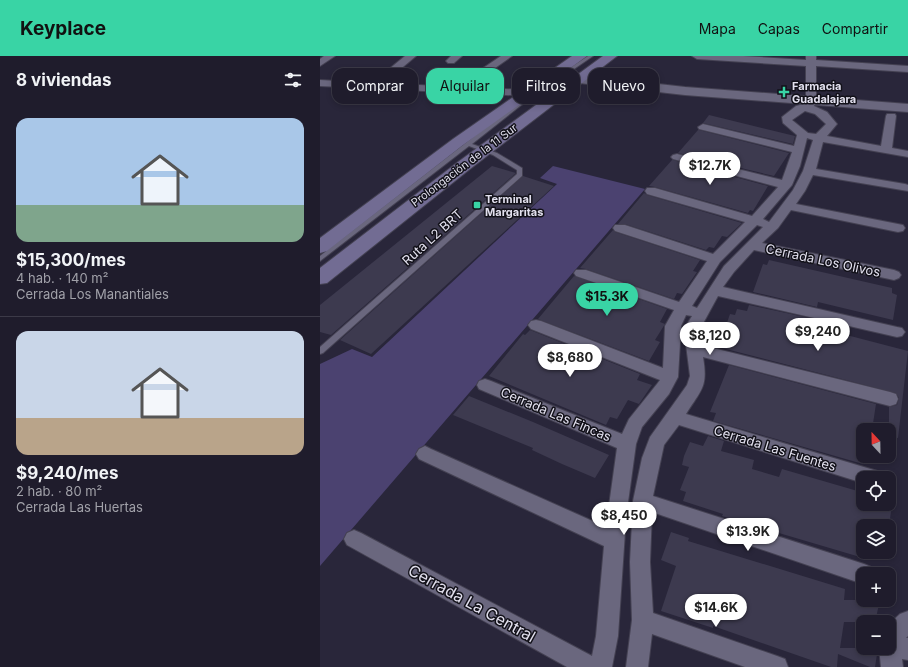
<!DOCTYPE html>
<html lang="es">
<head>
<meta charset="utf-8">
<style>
	body { margin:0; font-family:Inter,sans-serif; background:#2c2938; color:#f1f3f6; height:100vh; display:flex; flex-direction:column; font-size:15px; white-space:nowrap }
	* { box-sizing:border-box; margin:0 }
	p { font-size:13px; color:#a1a1a9 }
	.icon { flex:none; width:22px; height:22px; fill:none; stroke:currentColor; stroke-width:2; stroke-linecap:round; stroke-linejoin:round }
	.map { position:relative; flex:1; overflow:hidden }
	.panel { display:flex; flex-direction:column; background:#1f1c2c; width:320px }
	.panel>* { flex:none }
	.guide { position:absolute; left:12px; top:12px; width:380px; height:36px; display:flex; gap:8px }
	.needle { width:26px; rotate:338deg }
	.buttons { position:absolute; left:536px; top:367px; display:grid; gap:8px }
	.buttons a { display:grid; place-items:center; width:40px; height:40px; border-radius:8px; background:#1f1c2c; box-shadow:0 2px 6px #0003,0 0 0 1px #3c3a48; font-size:20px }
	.price { position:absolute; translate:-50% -34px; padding:0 9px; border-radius:14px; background:#fff; color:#222; font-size:13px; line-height:26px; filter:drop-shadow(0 1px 2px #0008) }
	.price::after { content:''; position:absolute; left:50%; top:24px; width:12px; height:9px; margin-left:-6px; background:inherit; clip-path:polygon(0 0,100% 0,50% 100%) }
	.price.current { background:#39d4a5; color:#111 }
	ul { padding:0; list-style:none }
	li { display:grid; align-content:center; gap:8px; height:212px; padding:0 16px }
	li+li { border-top:1px solid #3c3a48 }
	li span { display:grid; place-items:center; height:124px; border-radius:12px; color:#555 }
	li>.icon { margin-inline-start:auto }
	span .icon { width:72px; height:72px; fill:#fffc; stroke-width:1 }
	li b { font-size:17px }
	h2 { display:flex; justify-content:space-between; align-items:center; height:48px; padding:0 16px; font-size:17px }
	.pill { padding:0 14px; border-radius:12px; background:#1f1c2c; box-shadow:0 2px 6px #0003,0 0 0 1px #3c3a48; font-size:14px; line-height:36px }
	.pill.current { background:#39d4a5; color:#111 }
	header { display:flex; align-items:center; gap:24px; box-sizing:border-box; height:56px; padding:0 20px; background:#39d4a5; color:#111 }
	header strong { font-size:19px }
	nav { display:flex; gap:22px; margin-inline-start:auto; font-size:14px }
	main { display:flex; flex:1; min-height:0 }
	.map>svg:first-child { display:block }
</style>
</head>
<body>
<header>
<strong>Keyplace</strong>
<nav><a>Mapa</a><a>Capas</a><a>Compartir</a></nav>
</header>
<main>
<section class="panel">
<h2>8 viviendas<svg class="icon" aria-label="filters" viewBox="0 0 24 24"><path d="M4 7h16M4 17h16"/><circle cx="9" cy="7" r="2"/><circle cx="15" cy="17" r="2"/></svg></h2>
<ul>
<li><span style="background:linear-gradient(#a9c7e8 70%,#7fa58c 0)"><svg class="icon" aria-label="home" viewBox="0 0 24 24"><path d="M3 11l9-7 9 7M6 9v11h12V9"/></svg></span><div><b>$15,300/mes</b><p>4 hab. · 140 m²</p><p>Cerrada Los Manantiales</p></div></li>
<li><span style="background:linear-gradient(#c9d6e8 70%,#b9a48a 0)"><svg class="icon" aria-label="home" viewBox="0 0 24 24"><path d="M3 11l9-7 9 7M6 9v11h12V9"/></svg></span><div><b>$9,240/mes</b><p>2 hab. · 80 m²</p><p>Cerrada Las Huertas</p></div></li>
</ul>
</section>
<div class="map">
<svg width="588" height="611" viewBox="0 0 588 611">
	<rect width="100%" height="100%" fill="#29263a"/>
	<path fill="#4b4270" d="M233,110L325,133L0,510V308L32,293L52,301L237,128L220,122Z"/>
	<g fill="#3d3a4f">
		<path d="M389,59L475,80L473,88L383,67Z"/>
		<path d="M378,74H379L469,97L454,120L358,97Z"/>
		<path d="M352,104H353L448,130L433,155L430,154L428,157L335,131L329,130Z"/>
		<path d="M172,110L196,117L11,279L0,276V249Z"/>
		<path d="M203,120L234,130L51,298L20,284Z"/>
		<path d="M324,137L327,139L422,167L407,181L402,180L394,192L389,191L386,194L305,168H298Z"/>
		<path d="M293,174L295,176L380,204L373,215L377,216L362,238L357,237L354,243L266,213L260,212Z"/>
		<path d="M449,204L572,232V237L577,239L573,264L498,246L497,251L433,236L443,208L447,209Z"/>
		<path d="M254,220L347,253L340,266L345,268L335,284L340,286L329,305L218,263Z"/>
		<path d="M429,249L494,263L492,270L588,295L578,382L569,381V351L577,349L579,342L576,337L402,292L404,285L401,284L410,258L415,259L417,253L427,255Z"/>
		<path d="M210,274L320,318L317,324L332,329L319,348L308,344L297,363L290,361L286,369L169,320L203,278L205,279Z"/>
		<path d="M409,309L556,348L552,374H543V408L393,365L396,357L390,356Z"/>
		<path d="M149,340L213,366L289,399L275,422L242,408L212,394L213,392L133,359Z"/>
		<path d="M388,380L404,385L401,395L434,404L432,413L459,421L462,413L541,436L539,448H572L569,470H563L544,464L540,501L402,460L403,458L363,445L366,436L360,434L369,411L362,409L364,400L370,386L383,390Z"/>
		<path d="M351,476L369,482L368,485L525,533L524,544H560L555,566H524L520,592H558L555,611H550L518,598L517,611H511L393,570V572L341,555L356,510L341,504Z"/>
	</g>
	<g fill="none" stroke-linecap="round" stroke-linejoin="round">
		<defs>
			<path id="service" d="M268,0H273L200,50L152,88L177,97L202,112V120L3,297L0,298V291L197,118V114L173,99L149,90L0,205V200L196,48Z"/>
			<g id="minor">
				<path d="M4,0H15L0,10V3Z"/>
				<path d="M85,0H96L64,27L135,31L181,0H192L148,31L207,34L234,41L235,43L230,46L207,40L0,30V24L52,27Z"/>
				<path d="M131,0H142L134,7H128L126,5Z"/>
				<path d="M372,0H423L486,4V0H496V4L588,10V16L496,10V44L494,50L507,56L517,68L507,80L561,90L566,60L567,58H575L576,60L572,92L588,95V101L503,86L496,113L585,128L588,129V135L493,119L485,135L476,148L583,169L585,172L583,175L578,176L471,154L458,172L442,187L574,214L579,216L581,219L579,222L574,224L434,194L414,216L403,231L577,271L582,272L585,276L582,280L577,281L398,240L380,273L381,289L570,336L576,338L578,343L576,348L570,350L383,301C388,331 382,333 366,358L554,414L561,416L563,422H543V427L359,369L344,389L333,440L544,508L551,511L554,518H543V528L332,456L330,506L333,557L457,600L465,603L468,611H425L332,578L328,611H306L312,564L310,506L313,445L322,402L330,381L367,329L370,320L364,273L372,260L366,259L361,270L358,321L349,338L322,371L316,388L306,461L298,580L292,611H247L27,489L24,483L27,477L34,474L41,477L272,600L276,580L284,490L99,403L96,398L99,393L105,390L111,393L286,471L297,392L159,333L157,329L159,325L165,323L171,325L302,378L309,363L337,328L340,324L211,273L208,269L211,265L216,264L221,265L343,312L345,270L354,254L256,220L254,217L256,214H266L359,246L387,205L295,175L293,172L295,169H305L393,198L425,166L327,138L325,135L327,132H335L432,160L458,131L353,103L351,101L353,99L357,98L462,124L472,96L379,73L378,71L383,68L474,90L477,79L463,67L462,61L476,50L484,48L486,44V10L377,3ZM485,55L495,58L506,68L496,78L488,77L472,64ZM487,82L493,84L483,115L473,134L449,166L443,163L472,129L480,110ZM437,169L443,171L404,210L377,252L372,250L400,206Z"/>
				<path d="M588,555V580L586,582H588V604L582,603L583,611H561L559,592H569V568L580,558Z"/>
			</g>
			<path id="tertiary" d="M234,14L259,19L365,31L588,48V56L365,39L259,27L230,21L228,18L230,15Z"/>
			<g id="secondary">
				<path d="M252,0H267L143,89L7,195L0,197V182L133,83Z"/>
				<path d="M283,0H297L150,113L7,227L0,228V212L138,106Z"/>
			</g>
		</defs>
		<use href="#service" stroke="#444152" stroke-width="2"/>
		<use href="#minor" stroke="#444152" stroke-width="2"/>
		<use href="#tertiary" stroke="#444152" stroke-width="2"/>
		<use href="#secondary" stroke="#444152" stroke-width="2"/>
		<use href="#service" fill="#6a677e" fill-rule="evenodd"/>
		<use href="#minor" fill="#6a677e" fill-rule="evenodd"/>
		<use href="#tertiary" fill="#6a677e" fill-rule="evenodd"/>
		<use href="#secondary" fill="#726c93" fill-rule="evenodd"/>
	</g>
	<g fill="#39d4a5" stroke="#121119" stroke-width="1.5">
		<path d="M462 30h4v4h4v4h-4v4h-4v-4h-4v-4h4z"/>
		<rect x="153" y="145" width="8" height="8" rx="2"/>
	</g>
	<g text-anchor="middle" stroke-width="3" stroke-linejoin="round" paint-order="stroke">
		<g font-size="11" font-weight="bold" fill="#e2e0ee" stroke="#121119" text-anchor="start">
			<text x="472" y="34">Farmacia<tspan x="472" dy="13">Guadalajara</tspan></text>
			<text x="165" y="147">Terminal<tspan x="165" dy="13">Margaritas</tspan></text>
		</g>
		<g font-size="11" fill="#e2e0ee" stroke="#121119">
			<text transform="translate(144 109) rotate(-37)" y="4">Prolongación de la 11 Sur</text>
		</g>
		<g font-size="13" fill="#e2e0ee" stroke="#121119">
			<text transform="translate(112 181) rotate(-42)" y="5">Ruta L2 BRT</text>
			<text transform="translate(503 204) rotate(12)" y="5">Cerrada Los Olivos</text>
			<text transform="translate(236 358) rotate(23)" y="5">Cerrada Las Fincas</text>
			<text transform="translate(455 392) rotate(17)" y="5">Cerrada Las Fuentes</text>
		</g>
		<g font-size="16" fill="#e2e0ee" stroke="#121119">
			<text transform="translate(152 547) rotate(29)" y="6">Cerrada La Central</text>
		</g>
	</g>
</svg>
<div class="buttons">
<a><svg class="needle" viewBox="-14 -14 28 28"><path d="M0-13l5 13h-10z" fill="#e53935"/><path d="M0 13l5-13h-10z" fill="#a1a1a9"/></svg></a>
<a><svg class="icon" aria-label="locate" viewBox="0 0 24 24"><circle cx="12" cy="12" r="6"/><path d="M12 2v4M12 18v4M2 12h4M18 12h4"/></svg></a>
<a><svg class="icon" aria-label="layers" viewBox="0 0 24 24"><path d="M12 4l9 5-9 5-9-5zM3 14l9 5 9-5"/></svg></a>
<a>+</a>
<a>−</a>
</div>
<b class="price" style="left:390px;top:130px">$12.7K</b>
<b class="price current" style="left:287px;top:261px">$15.3K</b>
<b class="price" style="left:498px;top:296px">$9,240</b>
<b class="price" style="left:390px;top:300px">$8,120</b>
<b class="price" style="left:250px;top:322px">$8,680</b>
<b class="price" style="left:304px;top:480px">$8,450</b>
<b class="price" style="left:428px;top:496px">$13.9K</b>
<b class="price" style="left:396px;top:572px">$14.6K</b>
<div class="guide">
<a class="pill">Comprar</a>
<a class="pill current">Alquilar</a>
<a class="pill">Filtros</a>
<a class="pill">Nuevo</a>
</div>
</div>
</main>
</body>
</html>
